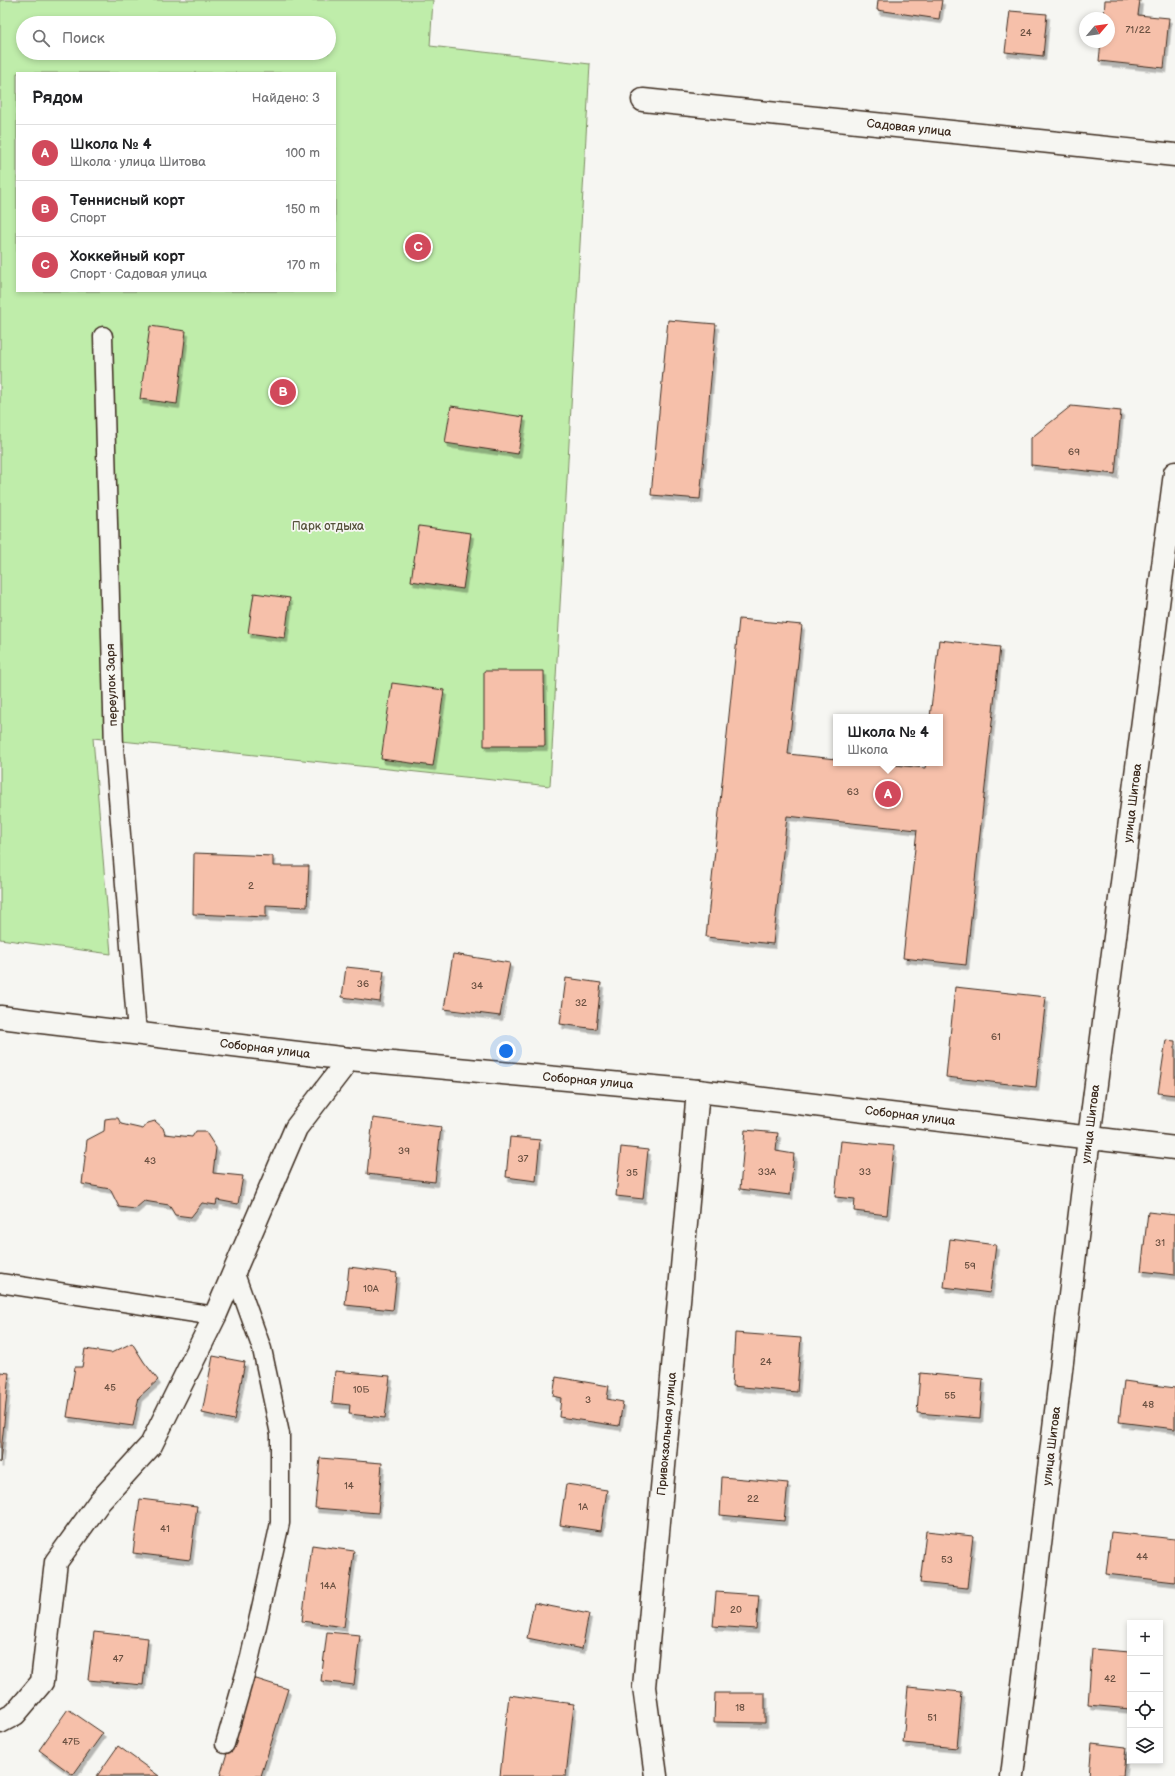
<!DOCTYPE html>
<html lang="ru">
<meta charset="utf-8">
<style>
:root{--surface:#fff;--page:#f6f6f6;--text:#202124;--muted:#757577;--line:#e0e0e0;--accent:#d1495b}
body{margin:0;font-family:"Balsamiq Sans",sans-serif;background:var(--page);color:var(--text)}
.controls{position:absolute;right:12px;bottom:12px;display:grid;overflow:hidden;border-radius:0px;box-shadow:0 2px 6px #0003}
.controls button{width:36px;height:36px;display:grid;place-items:center;padding:0;border:0;border-bottom:1px solid var(--line);background:var(--surface);color:var(--text);font:20px sans-serif}
.compass{position:absolute;left:1079px;top:12px;width:36px;height:36px;border-radius:50%;background:var(--surface);box-shadow:0 2px 6px #0003;rotate:61deg}
.you{position:absolute;left:506px;top:1051px;width:14px;height:14px;margin:-10px;border:3px solid #fff;border-radius:50%;background:#1a73e8;box-shadow:0 0 0 6px #1a73e833}
.badge{display:grid;place-items:center;width:26px;height:26px;border-radius:50%;background:var(--accent);color:#fff;font-size:13px;font-weight:700}
.pin{position:absolute;translate:-50% -50%;border:2px solid #fff;box-shadow:0 1px 4px #0006}
.popup{position:absolute;left:833px;top:714px;width:110px;height:52px;box-sizing:border-box;display:grid;place-content:center;border-radius:0px;background:var(--surface);filter:drop-shadow(0 1px 3px #0005);font-size:13px;white-space:nowrap;color:var(--muted)}
.popup b{font-size:15px;color:var(--text)}
.popup::after{content:'';position:absolute;left:50%;top:100%;margin-left:-8px;border:8px solid transparent;border-top-color:var(--surface)}
.list{margin:0;padding:0;list-style:none}
h2{display:flex;justify-content:space-between;align-items:center;height:52px;margin:0;padding:0 16px;font-size:17px}
h2 small{font-size:13px;font-weight:400;color:var(--muted)}
.list li{display:grid;grid-template-columns:26px 1fr auto;gap:12px;align-items:center;box-sizing:border-box;height:56px;padding:0 16px;border-top:1px solid var(--line)}
.list b{display:block;font-size:15px;white-space:nowrap}
.list p{margin:0;font-size:13px;white-space:nowrap;color:var(--muted)}
.list em{font-size:13px;font-style:normal;color:var(--muted)}
.icon{flex:none;width:22px;height:22px;fill:none;stroke:currentColor;stroke-width:2;stroke-linecap:round;stroke-linejoin:round}
.map{position:relative;flex:none;width:1175px;height:1776px;overflow:hidden}
.search{position:absolute;background:var(--surface);box-shadow:0 2px 6px #0003;left:16px;top:16px;width:320px;height:44px;display:flex;align-items:center;gap:10px;box-sizing:border-box;padding:0 14px;border-radius:22px;color:var(--muted);font-size:15px}
.panel{position:absolute;background:var(--surface);box-shadow:0 2px 6px #0003;left:16px;top:72px;width:320px;height:220px;border-radius:0px}
.map>svg:first-child{display:block}
.green{fill:#bfedaa;stroke:#7d8c64;fill-rule:evenodd}
.building{fill:#f6c0aa;stroke:#3b2a1e;filter:url(#shadow)}
.lines{fill:none;stroke-linecap:round;stroke-linejoin:round}
.service-casing{stroke:#3b2a1e;stroke-width:21}
.minor-casing{stroke:#3b2a1e;stroke-width:25}
.tertiary-casing{stroke:#3b2a1e;stroke-width:25}
.service{stroke:#f6f6f2;stroke-width:18}
.minor{stroke:#f6f6f2;stroke-width:22}
.tertiary{stroke:#f6f6f2;stroke-width:22}
.labels{text-anchor:middle;dominant-baseline:central;stroke-width:3.5;stroke-linejoin:round;paint-order:stroke}
.number-label{font-size:10px;fill:#6a5041}
.street-label{font-size:12px;fill:#3b2a1e;stroke:#f6f6f2}
.park-label{font-size:12px;fill:#55513a;stroke:#f6f6f2}
</style>
<div class="map">
<svg width="1175" height="1776" viewBox="0 0 1175 1776">
<defs>
<filter id="shadow"><feDropShadow dx="2.5" dy="4.5" stdDeviation="0" flood-color="#0004"/></filter>
</defs>
<rect width="100%" height="100%" fill="#f6f6f2"/>
<filter id="ink" filterUnits="userSpaceOnUse"><feTurbulence type="fractalNoise" baseFrequency=".025" numOctaves="2"/><feDisplacementMap in="SourceGraphic" scale="8" xChannelSelector="R" yChannelSelector="G"/><feConvolveMatrix kernelMatrix="1 2 1 2 8 2 1 2 1" color-interpolation-filters="sRGB"/></filter>
<g filter="url(#ink)">
<!-- green -->
<path class="green" d="M 0,0 L 433,0 L 430,46 L 590,64 L 550,786 L 93,738 L 111,954 L 0,939 ZM 23,23 L 329,23 L 329,53 L 23,53 ZM 17,73 L 335,73 L 335,291 L 17,291 Z"/>
<!-- building -->
<path class="building" d="M 878,0 L 942,0 L 939,19 L 877,10 Z
M 1105,0 L 1140,0 L 1138,15 L 1169,18 L 1164,68 L 1099,61 L 1101,42 L 1109,42 L 1109,18 L 1104,18 Z
M 1010,11 L 1047,14 L 1043,56 L 1005,52 Z
M 668,320 L 716,324 L 700,499 L 651,495 Z
M 150,326 L 186,331 L 177,404 L 140,399 Z
M 451,406 L 524,417 L 518,454 L 445,443 Z
M 1071,406 L 1121,411 L 1115,474 L 1031,465 L 1031,438 Z
M 419,526 L 471,533 L 463,589 L 411,581 Z
M 254,593 L 290,598 L 285,638 L 248,633 Z
M 739,619 L 802,625 L 788,754 L 836,759 L 836,763 L 875,763 L 925,768 L 926,763 L 940,763 L 940,717 L 930,717 L 939,640 L 1000,647 L 966,965 L 903,958 L 917,830 L 787,816 L 773,944 L 706,937 Z
M 484,671 L 544,671 L 545,746 L 484,746 Z
M 392,683 L 444,690 L 433,766 L 381,759 Z
M 194,853 L 273,856 L 273,866 L 309,866 L 307,907 L 266,905 L 266,917 L 193,914 Z
M 453,954 L 510,963 L 500,1016 L 444,1009 Z
M 346,967 L 384,971 L 380,1002 L 342,997 Z
M 566,978 L 601,983 L 596,1029 L 560,1024 Z
M 955,987 L 1046,997 L 1036,1087 L 946,1077 Z
M 1166,1040 L 1175,1041 L 1175,1095 L 1158,1093 Z
M 112,1118 L 118,1118 L 121,1124 L 143,1129 L 148,1123 L 155,1121 L 163,1128 L 165,1134 L 192,1137 L 196,1131 L 205,1131 L 216,1148 L 213,1173 L 243,1176 L 238,1204 L 217,1200 L 216,1205 L 202,1203 L 191,1217 L 175,1215 L 169,1205 L 144,1201 L 135,1209 L 119,1207 L 110,1189 L 82,1184 L 87,1140 L 104,1131 L 105,1119 Z
M 373,1118 L 441,1127 L 435,1182 L 367,1174 Z
M 745,1130 L 778,1133 L 776,1151 L 794,1154 L 790,1195 L 740,1189 Z
M 510,1137 L 540,1140 L 536,1181 L 506,1177 Z
M 841,1141 L 894,1146 L 887,1215 L 854,1211 L 855,1199 L 835,1197 Z
M 621,1147 L 648,1150 L 643,1199 L 616,1196 Z
M 1148,1212 L 1175,1215 L 1175,1275 L 1141,1271 Z
M 950,1239 L 996,1245 L 990,1293 L 944,1287 Z
M 349,1267 L 397,1273 L 393,1310 L 345,1305 Z
M 735,1333 L 801,1338 L 797,1392 L 732,1386 Z
M 132,1343 L 144,1362 L 158,1380 L 139,1397 L 133,1426 L 67,1417 L 75,1367 L 82,1367 L 85,1349 L 111,1353 Z
M 213,1356 L 245,1362 L 234,1420 L 202,1413 Z
M 335,1371 L 390,1376 L 385,1418 L 349,1414 L 350,1405 L 332,1403 Z
M 0,1372 L 9,1373 L 0,1463 Z
M 920,1373 L 983,1379 L 980,1418 L 917,1413 Z
M 556,1377 L 609,1386 L 607,1399 L 623,1402 L 619,1426 L 559,1417 L 561,1398 L 553,1396 Z
M 1124,1381 L 1175,1388 L 1175,1429 L 1119,1422 Z
M 320,1458 L 382,1463 L 378,1513 L 315,1508 Z
M 722,1477 L 788,1483 L 784,1521 L 720,1515 Z
M 566,1484 L 607,1490 L 601,1531 L 560,1525 Z
M 140,1499 L 197,1506 L 190,1560 L 133,1553 Z
M 926,1531 L 973,1536 L 967,1588 L 920,1583 Z
M 1111,1532 L 1175,1539 L 1175,1582 L 1106,1574 Z
M 312,1545 L 354,1551 L 344,1627 L 302,1621 Z
M 716,1592 L 759,1595 L 756,1629 L 713,1626 Z
M 534,1603 L 589,1614 L 582,1649 L 527,1638 Z
M 94,1632 L 148,1638 L 143,1685 L 88,1680 Z
M 327,1632 L 360,1635 L 354,1685 L 321,1681 Z
M 1092,1649 L 1130,1652 L 1130,1709 L 1088,1705 Z
M 250,1677 L 288,1689 L 261,1776 L 220,1776 Z
M 908,1687 L 962,1692 L 957,1748 L 903,1743 Z
M 715,1693 L 765,1693 L 765,1723 L 714,1722 Z
M 509,1695 L 574,1704 L 566,1776 L 500,1776 Z
M 68,1709 L 103,1733 L 73,1775 L 39,1750 Z
M 1092,1743 L 1126,1747 L 1123,1776 L 1089,1776 Z
M 118,1746 L 159,1776 L 97,1776 Z"/>
<g class="lines">
<!-- service casing -->
<g class="service-casing">
<path id="service" d="M 103,336 L 114,748 L 137,1033
M 0,1283 L 215,1316
M 225,1744 L 250,1657 L 280,1523 L 280,1434 L 262,1349 L 234,1271"/>
</g>
<!-- minor casing -->
<g class="minor-casing">
<path id="minor" d="M 643,100 L 1175,155
M 1089,1138 L 1175,473
M 0,1722 L 15,1714 L 42,1682 L 56,1562 L 100,1501 L 151,1445 L 215,1316 L 296,1128 L 349,1059
M 656,1776 L 644,1687 L 698,1091"/>
</g>
<!-- tertiary casing -->
<g class="tertiary-casing">
<path id="tertiary" d="M 0,1017 L 349,1059 L 698,1091 L 1175,1148
M 1012,1776 L 1089,1138"/>
</g>
<!-- service -->
<use href="#service" class="service"/>
<!-- minor -->
<use href="#minor" class="minor"/>
<!-- tertiary -->
<use href="#tertiary" class="tertiary"/>
</g>
</g>
<g class="labels">
<!-- number labels -->
<g class="number-label">
<text x="1138" y="30">71/22</text>
<text x="1026" y="33">24</text>
<text x="1074" y="452">69</text>
<text x="853" y="792">63</text>
<text x="251" y="886">2</text>
<text x="363" y="984">36</text>
<text x="477" y="986">34</text>
<text x="581" y="1003">32</text>
<text x="996" y="1037">61</text>
<text x="404" y="1151">39</text>
<text x="523" y="1159">37</text>
<text x="150" y="1161">43</text>
<text x="767" y="1172">33А</text>
<text x="865" y="1172">33</text>
<text x="632" y="1173">35</text>
<text x="1160" y="1243">31</text>
<text x="970" y="1266">59</text>
<text x="371" y="1289">10А</text>
<text x="766" y="1362">24</text>
<text x="110" y="1388">45</text>
<text x="361" y="1390">10Б</text>
<text x="950" y="1396">55</text>
<text x="588" y="1400">3</text>
<text x="1148" y="1405">48</text>
<text x="349" y="1486">14</text>
<text x="753" y="1499">22</text>
<text x="583" y="1507">1А</text>
<text x="165" y="1529">41</text>
<text x="1142" y="1557">44</text>
<text x="947" y="1560">53</text>
<text x="328" y="1586">14А</text>
<text x="736" y="1610">20</text>
<text x="118" y="1659">47</text>
<text x="1110" y="1679">42</text>
<text x="740" y="1708">18</text>
<text x="932" y="1718">51</text>
<text x="71" y="1742">47Б</text>
</g>
<!-- street labels -->
<g class="street-label">
<text transform="translate(909 128) rotate(6)">Садовая улица</text>
<text transform="translate(112 685) rotate(-92)">переулок Заря</text>
<text transform="translate(1133 803) rotate(-83)">улица Шитова</text>
<text transform="translate(265 1049) rotate(7)">Соборная улица</text>
<text transform="translate(588 1081) rotate(5)">Соборная улица</text>
<text transform="translate(910 1116) rotate(7)">Соборная улица</text>
<text transform="translate(1091 1124) rotate(-83)">улица Шитова</text>
<text transform="translate(667 1434) rotate(-85)">Привокзальная улица</text>
<text transform="translate(1052 1446) rotate(-83)">улица Шитова</text>
</g>
<!-- park labels -->
<g class="park-label">
<text x="328" y="526">Парк отдыха</text>
</g>
</g>
</svg>
<div class="controls">
<button>+</button>
<button>−</button>
<button><svg class="icon" aria-label="locate" viewBox="0 0 24 24"><circle cx="12" cy="12" r="6"/><path d="M12 2v4M12 18v4M2 12h4M18 12h4"/></svg></button>
<button><svg class="icon" aria-label="layers" viewBox="0 0 24 24"><path d="M12 4l9 5-9 5-9-5zM3 14l9 5 9-5"/></svg></button>
</div>
<svg class="compass" viewBox="-18 -18 36 36"><path d="M0-13l5 13h-10z" fill="#e53935"/><path d="M0 13l5-13h-10z" fill="#757577"/></svg>
<div class="you"></div>
<div class="pin badge" style="left:888px;top:794px">A</div>
<div class="popup"><b>Школа № 4</b>Школа</div>
<div class="pin badge" style="left:283px;top:392px">B</div>
<div class="pin badge" style="left:418px;top:247px">C</div>
<div class="search"><svg class="icon" aria-label="search" viewBox="0 0 24 24"><circle cx="10" cy="10" r="6"/><path d="M15 15l6 6"/></svg>Поиск</div>
<section class="panel">
<h2>Рядом<small>Найдено: 3</small></h2>
<ul class="list">
<li><span class="badge">A</span><div><b>Школа № 4</b><p>Школа · улица Шитова</p></div><em>100 m</em></li>
<li><span class="badge">B</span><div><b>Теннисный корт</b><p>Спорт</p></div><em>150 m</em></li>
<li><span class="badge">C</span><div><b>Хоккейный корт</b><p>Спорт · Садовая улица</p></div><em>170 m</em></li>
</ul>
</section>
</div>
